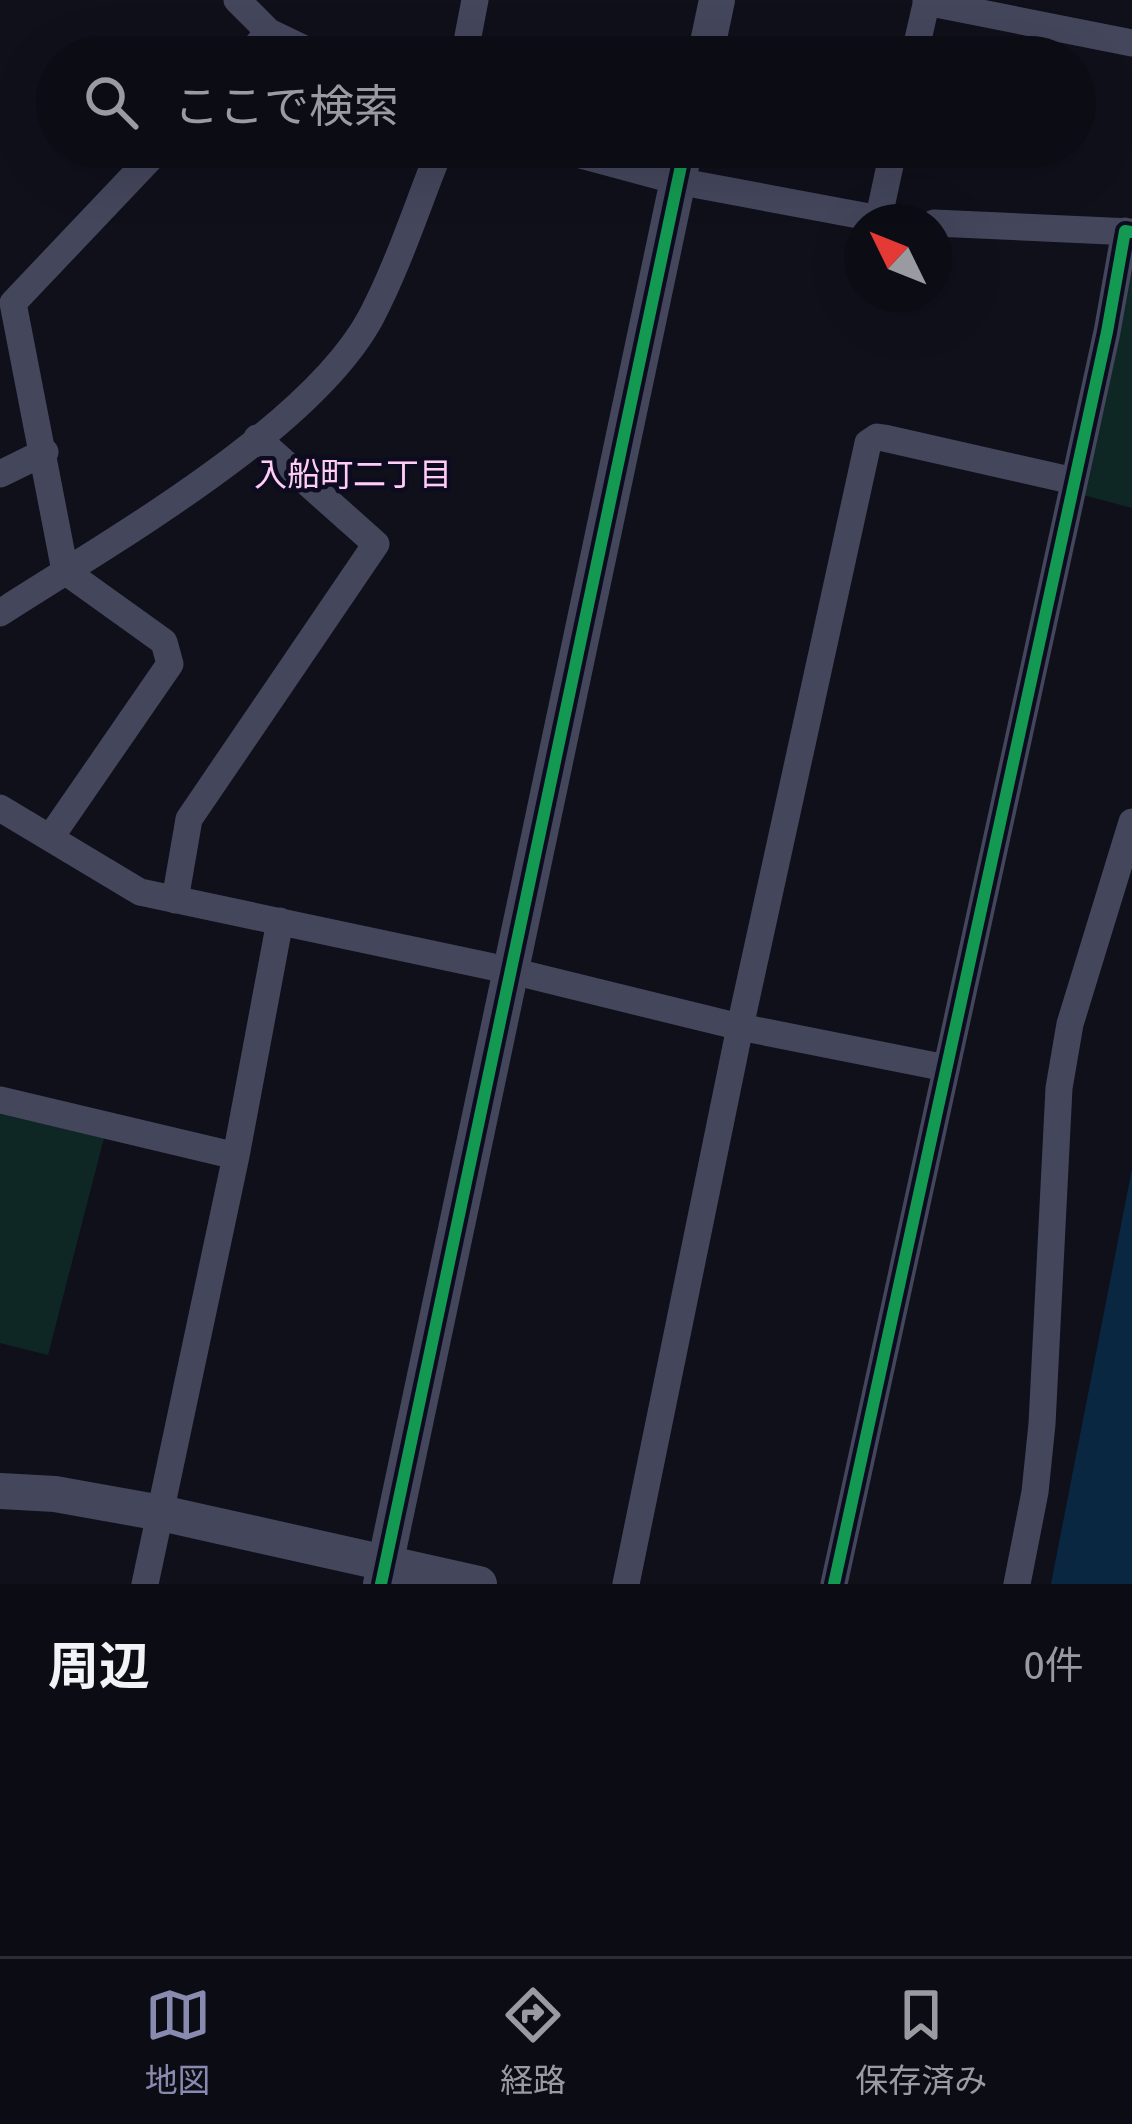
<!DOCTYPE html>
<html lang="ja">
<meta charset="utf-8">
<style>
:root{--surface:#0c0c14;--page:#1a1a22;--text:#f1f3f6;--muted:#9a9ba0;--line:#2c2c34;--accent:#898aaf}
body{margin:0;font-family:"Fira Sans","Noto Sans JP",sans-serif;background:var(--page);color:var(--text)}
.compass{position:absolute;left:844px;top:204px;width:108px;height:108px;border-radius:50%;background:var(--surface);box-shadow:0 12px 48px #0002;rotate:313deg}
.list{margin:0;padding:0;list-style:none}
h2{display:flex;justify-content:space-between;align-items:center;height:156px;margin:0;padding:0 48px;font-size:51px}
h2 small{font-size:39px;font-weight:400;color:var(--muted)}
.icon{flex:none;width:66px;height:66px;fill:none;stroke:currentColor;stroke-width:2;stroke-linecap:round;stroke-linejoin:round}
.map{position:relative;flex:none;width:1132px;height:1584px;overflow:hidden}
.search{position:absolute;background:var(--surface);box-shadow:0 12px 48px #0002;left:36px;right:36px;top:36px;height:132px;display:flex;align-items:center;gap:30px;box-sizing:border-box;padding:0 42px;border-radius:66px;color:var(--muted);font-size:45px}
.sheet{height:372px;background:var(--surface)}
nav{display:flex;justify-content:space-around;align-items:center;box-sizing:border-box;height:168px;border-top:3px solid var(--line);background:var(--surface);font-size:33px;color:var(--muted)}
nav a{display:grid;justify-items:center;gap:6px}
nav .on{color:var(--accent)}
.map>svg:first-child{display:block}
.green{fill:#0e2624}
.water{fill:#0a2742}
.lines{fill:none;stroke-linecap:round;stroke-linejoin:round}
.minor{stroke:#44465c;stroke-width:27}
.tertiary{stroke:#44465c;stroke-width:36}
.cycleway-casing{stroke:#0c0b20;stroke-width:20}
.cycleway{stroke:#139951;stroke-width:12}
.labels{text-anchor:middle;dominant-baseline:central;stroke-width:9;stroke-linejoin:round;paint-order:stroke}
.neighbourhood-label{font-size:33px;fill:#ffccf3;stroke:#0c0b20}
</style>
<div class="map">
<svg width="1132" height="1584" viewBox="0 0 1132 1584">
<rect width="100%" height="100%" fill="#10101b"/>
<!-- green -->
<path class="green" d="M 1132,253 L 1132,508 L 1083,495 Z
M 0,1114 L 104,1138 L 48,1355 L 0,1343 Z"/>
<!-- water -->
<path class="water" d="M 1132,1169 L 1132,1584 L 1051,1584 Z"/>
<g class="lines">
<!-- minor -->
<path class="minor" d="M 237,0 L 269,32 L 321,57
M 926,2 L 1132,43
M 246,57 L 269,32
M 464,57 L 475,0
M 914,57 L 927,0
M 551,147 L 677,181 L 896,222
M 878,221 L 894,147
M 934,223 L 1132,232
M 0,474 L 45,452
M 0,613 C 108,543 311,429 371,317 C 399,264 418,203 441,147
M 0,808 L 140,892 L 512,971 L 740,1027 L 946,1068
M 50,838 L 170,664 L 164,642 L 65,571 L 13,303 L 161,147
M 175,900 L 189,819 L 376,544 L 257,438
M 0,1100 L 236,1156
M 145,1584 L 236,1156 L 280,921
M 626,1584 L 740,1027 L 868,443 L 877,437 L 884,438 L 1074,481
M 834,1584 L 1107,332 L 1125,231
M 1017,1584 L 1035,1492 L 1042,1424 L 1059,1088 L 1070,1024 L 1132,822"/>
<!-- tertiary -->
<path class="tertiary" d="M 705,57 L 717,0
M 0,1491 L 55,1494 L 161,1513 L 479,1584
M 381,1584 L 685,147"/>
<!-- cycleway casing -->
<g class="cycleway-casing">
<path id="cycleway" d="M 381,1584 L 685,147
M 834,1584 L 1107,332 L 1125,231 L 1132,232"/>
</g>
<!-- cycleway -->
<use href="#cycleway" class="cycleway"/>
</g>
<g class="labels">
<!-- neighbourhood labels -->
<g class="neighbourhood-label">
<text x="353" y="475">入船町二丁目</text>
</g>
</g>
</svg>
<svg class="compass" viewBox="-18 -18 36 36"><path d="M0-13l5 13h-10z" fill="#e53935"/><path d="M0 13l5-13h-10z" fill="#9a9ba0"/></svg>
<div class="search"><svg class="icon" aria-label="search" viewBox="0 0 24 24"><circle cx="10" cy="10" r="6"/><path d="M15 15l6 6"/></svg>ここで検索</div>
</div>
<section class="sheet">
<h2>周辺<small>0件</small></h2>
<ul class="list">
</ul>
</section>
<nav>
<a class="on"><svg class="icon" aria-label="map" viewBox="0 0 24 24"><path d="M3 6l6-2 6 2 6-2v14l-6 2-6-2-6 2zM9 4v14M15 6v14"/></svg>地図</a>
<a><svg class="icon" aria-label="directions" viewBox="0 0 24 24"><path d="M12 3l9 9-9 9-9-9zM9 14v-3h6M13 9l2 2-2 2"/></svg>経路</a>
<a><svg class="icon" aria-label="saved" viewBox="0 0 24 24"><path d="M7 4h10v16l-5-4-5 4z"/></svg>保存済み</a>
</nav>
